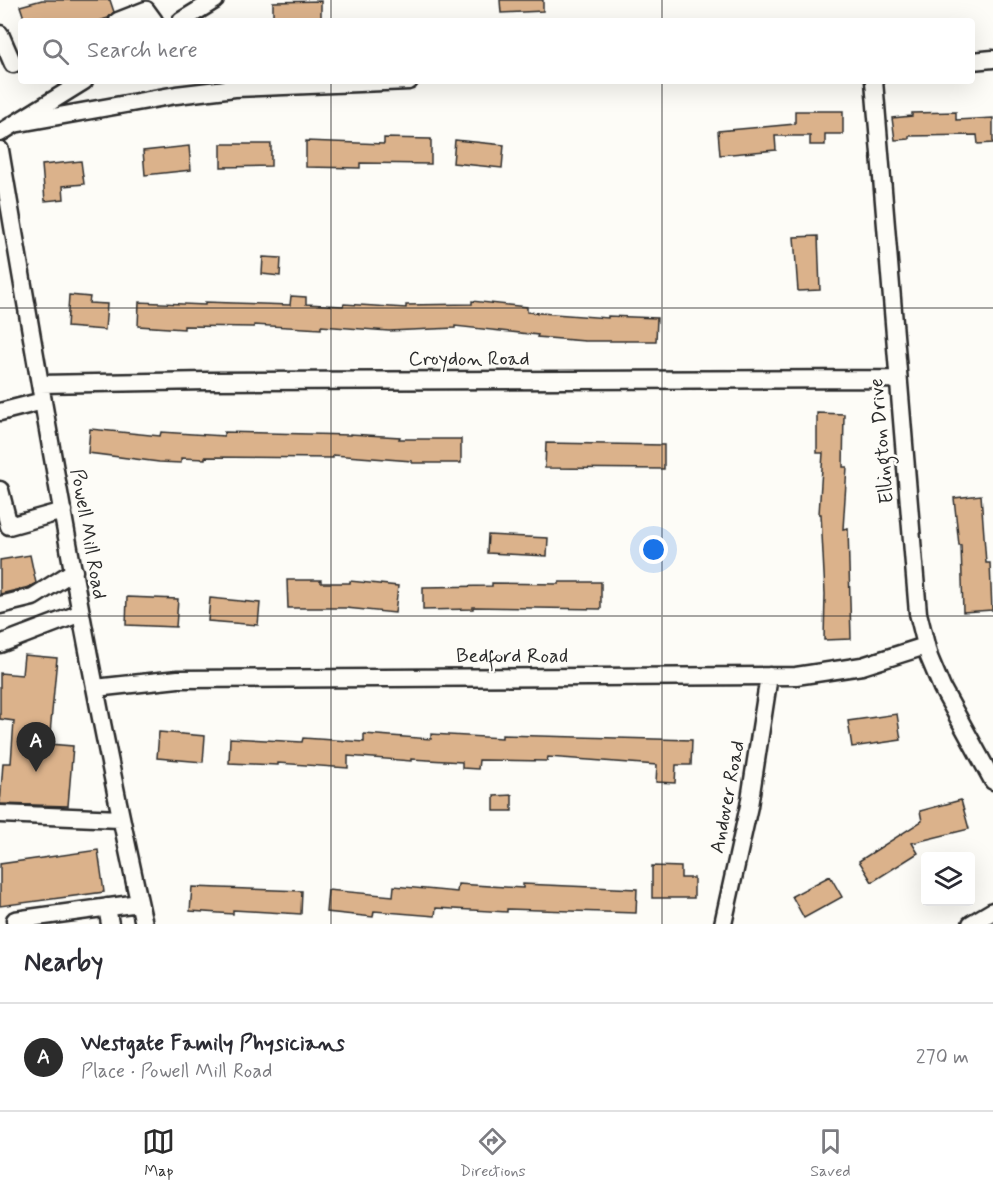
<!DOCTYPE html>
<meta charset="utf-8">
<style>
:root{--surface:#fff;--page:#f2f2f3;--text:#2b2b33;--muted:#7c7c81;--line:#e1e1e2;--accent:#2b2b2b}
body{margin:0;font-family:Mynerve,sans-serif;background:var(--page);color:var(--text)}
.controls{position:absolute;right:18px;bottom:18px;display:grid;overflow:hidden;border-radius:6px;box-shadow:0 6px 24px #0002}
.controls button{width:54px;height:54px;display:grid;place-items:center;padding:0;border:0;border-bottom:2px solid var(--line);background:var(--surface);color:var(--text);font:30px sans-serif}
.you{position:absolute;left:654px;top:550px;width:21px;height:21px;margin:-15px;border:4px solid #fff;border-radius:50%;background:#1a73e8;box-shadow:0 0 0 9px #1a73e833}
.badge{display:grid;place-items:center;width:39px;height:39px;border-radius:50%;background:var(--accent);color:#fff;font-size:20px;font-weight:700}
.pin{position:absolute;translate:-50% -50px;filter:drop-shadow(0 2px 3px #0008)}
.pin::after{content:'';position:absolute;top:32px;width:21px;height:18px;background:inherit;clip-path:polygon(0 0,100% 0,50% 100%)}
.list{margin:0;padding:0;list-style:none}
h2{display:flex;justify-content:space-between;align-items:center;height:78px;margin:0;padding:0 24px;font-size:26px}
h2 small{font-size:20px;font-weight:400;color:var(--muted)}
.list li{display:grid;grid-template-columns:39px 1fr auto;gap:18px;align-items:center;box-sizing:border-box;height:108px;padding:0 24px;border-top:2px solid var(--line)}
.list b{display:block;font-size:22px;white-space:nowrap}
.list p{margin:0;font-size:20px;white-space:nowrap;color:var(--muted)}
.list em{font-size:20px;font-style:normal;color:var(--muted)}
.icon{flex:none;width:33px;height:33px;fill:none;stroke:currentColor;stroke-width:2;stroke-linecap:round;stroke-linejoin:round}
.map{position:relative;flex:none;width:993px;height:924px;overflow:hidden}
.search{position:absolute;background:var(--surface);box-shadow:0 6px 24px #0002;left:18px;right:18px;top:18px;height:66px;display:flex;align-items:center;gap:15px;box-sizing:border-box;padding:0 21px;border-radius:6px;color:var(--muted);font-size:22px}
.sheet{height:186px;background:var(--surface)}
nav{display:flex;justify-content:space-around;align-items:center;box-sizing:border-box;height:84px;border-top:2px solid var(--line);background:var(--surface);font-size:16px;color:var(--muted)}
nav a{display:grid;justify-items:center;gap:3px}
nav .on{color:var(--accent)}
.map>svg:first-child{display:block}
.building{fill:#dbb28b;stroke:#2b2b2b;stroke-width:1.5}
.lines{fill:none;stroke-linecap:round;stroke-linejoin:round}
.minor-casing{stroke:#2b2b2b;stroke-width:21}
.minor{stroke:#fdfcf7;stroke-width:16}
.grid{fill:none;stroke:#2b2b2b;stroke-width:1.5;stroke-opacity:0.55}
.labels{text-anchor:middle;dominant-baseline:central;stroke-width:5;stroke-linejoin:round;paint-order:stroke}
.street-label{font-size:20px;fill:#2b2b2b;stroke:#fdfcf7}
</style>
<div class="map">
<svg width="993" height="924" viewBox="0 0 993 924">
<rect width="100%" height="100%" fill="#fdfcf7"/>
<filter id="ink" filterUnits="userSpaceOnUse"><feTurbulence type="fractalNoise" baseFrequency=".0167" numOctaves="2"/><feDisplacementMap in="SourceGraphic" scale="12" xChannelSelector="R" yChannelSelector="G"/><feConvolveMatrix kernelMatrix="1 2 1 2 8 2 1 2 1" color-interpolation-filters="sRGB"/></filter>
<g filter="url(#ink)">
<!-- building -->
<path class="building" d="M 42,0 L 110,0 L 114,12 L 108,18 L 99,21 L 25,21 L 20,6 Z
M 500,0 L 543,0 L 543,11 L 501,13 Z
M 321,1 L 321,21 L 273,21 L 273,2 Z
M 795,111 L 843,111 L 843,134 L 825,134 L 825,145 L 810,145 L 810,136 L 775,136 L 776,150 L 720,155 L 718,131 L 795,124 Z
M 956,112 L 956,120 L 993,118 L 993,143 L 978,144 L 977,135 L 909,136 L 909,139 L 895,140 L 892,118 L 912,116 L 912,113 Z
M 384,138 L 431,139 L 431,164 L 360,163 L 360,168 L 306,167 L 306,141 L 384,144 Z
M 455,140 L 504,145 L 502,168 L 453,163 Z
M 221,144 L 271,144 L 271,166 L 221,167 Z
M 189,146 L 191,170 L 145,175 L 143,151 Z
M 81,161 L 84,184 L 63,186 L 64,199 L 45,201 L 42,165 Z
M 818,236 L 820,290 L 798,291 L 794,237 Z
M 263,257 L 281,258 L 280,276 L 262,274 Z
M 69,295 L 90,297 L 89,303 L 107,304 L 105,330 L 67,327 Z
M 291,296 L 306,297 L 306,304 L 343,306 L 344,304 L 406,308 L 406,305 L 472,304 L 472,301 L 527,307 L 527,312 L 608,318 L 608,316 L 657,318 L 656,341 L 585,341 L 537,337 L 538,335 L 455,326 L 455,328 L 389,331 L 321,326 L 321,329 L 254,325 L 254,327 L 184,326 L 184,329 L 138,326 L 139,302 L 205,305 L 205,302 L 290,305 Z
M 817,413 L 844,414 L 843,467 L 847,467 L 843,529 L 848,528 L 851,639 L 824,640 L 825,594 L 821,514 L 819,514 L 823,453 L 817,453 Z
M 90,429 L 160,436 L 161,432 L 224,436 L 224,432 L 350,435 L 350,434 L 400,437 L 399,439 L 461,439 L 461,463 L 412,463 L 412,461 L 333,455 L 333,458 L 205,457 L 205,459 L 181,458 L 181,463 L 159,462 L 88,453 Z
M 546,443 L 664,445 L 664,469 L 545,468 Z
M 981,495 L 986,563 L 990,563 L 992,610 L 963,612 L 961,545 L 959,545 L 954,498 Z
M 488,535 L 548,538 L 547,556 L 487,553 Z
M 30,555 L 36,583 L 29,587 L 0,594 L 0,560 Z
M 287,580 L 321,580 L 321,583 L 350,583 L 350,581 L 398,586 L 395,613 L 346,608 L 288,608 Z
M 559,582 L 601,582 L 601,609 L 473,607 L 473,609 L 423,610 L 423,587 L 492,586 L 492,583 L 559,584 Z
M 127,597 L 178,599 L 176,627 L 126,625 Z
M 210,598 L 260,603 L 258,625 L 208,621 Z
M 24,655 L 57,658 L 49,744 L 73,746 L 68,806 L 0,804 L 3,763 L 11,763 L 14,721 L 0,719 L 0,673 L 22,675 Z
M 897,714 L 901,740 L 852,747 L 848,721 Z
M 159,732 L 205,736 L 203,762 L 157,758 Z
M 364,734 L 431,739 L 431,734 L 502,738 L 502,735 L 692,740 L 691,765 L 676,765 L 675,783 L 656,782 L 657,765 L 548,757 L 547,761 L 479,760 L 478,769 L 462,768 L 462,762 L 411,759 L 411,761 L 348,756 L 348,768 L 278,763 L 278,765 L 229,763 L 230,738 L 302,742 L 303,738 L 364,742 Z
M 512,795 L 512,811 L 494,811 L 494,796 Z
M 961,800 L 969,829 L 912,843 L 918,853 L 872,882 L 859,861 L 922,821 L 920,811 Z
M 98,850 L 104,892 L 0,906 L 0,864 Z
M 652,866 L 681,867 L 681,878 L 694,878 L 694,898 L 652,898 Z
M 830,876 L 842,897 L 804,918 L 792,896 Z
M 458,884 L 523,888 L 523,884 L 637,889 L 636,913 L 507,909 L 507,912 L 436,908 L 435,916 L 374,911 L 373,917 L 326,912 L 328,890 L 393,896 L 394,886 L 457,892 Z
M 192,887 L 302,891 L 301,914 L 233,910 L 233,914 L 190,911 Z"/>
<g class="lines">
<!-- minor casing -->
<g class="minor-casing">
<path id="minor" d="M 118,21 L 146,10 L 154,21
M 181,21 L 215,0
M 0,34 L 13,64
M 972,61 L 993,59
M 874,81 L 918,613 L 929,657 L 942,688 L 993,781
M 14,124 L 176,95 L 235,88 L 409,81
M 0,133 L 84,81
M 0,150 C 44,409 87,668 144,924
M 40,384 L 207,381 L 898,379
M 0,412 L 43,401
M 0,490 L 9,526 L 63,511
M 0,605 L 33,597 L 74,571
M 0,644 L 81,613
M 95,688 L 178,679 L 796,676 L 862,666 L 925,646
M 0,814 L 120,819
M 107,907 L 110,924
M 16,924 L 15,920 L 139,903
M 723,924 L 749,806 L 769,676
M 971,924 L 993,911"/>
</g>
<!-- minor -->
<use href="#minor" class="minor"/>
</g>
</g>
<!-- grid -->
<path class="grid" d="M 331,0 L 331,21M 662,0 L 662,21M 331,81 L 331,924M 662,81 L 662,924M 0,308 L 993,308M 0,616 L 993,616"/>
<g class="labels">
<!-- street labels -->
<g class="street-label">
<text x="469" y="359">Croydon Road</text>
<text transform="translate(882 441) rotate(-95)">Ellington Drive</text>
<text transform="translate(88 534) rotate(80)">Powell Mill Road</text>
<text x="512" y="656">Bedford Road</text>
<text transform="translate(728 797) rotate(-79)">Andover Road</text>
</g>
</g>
</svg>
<div class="controls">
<button><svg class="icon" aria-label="layers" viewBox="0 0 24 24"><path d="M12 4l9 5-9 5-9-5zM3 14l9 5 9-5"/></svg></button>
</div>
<div class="you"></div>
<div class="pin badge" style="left:36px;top:772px">A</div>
<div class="search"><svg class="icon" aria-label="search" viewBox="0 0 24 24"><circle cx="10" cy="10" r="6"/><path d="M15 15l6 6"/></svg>Search here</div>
</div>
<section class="sheet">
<h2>Nearby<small></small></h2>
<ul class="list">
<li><span class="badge">A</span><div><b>Westgate Family Physicians</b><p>Place · Powell Mill Road</p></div><em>270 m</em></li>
</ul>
</section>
<nav>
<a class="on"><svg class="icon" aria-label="map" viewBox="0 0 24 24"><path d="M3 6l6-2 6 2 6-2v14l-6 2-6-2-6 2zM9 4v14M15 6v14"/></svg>Map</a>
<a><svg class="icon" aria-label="directions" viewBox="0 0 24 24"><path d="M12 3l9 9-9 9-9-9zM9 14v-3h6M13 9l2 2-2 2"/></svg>Directions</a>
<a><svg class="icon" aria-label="saved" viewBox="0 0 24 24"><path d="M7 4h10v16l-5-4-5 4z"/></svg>Saved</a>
</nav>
